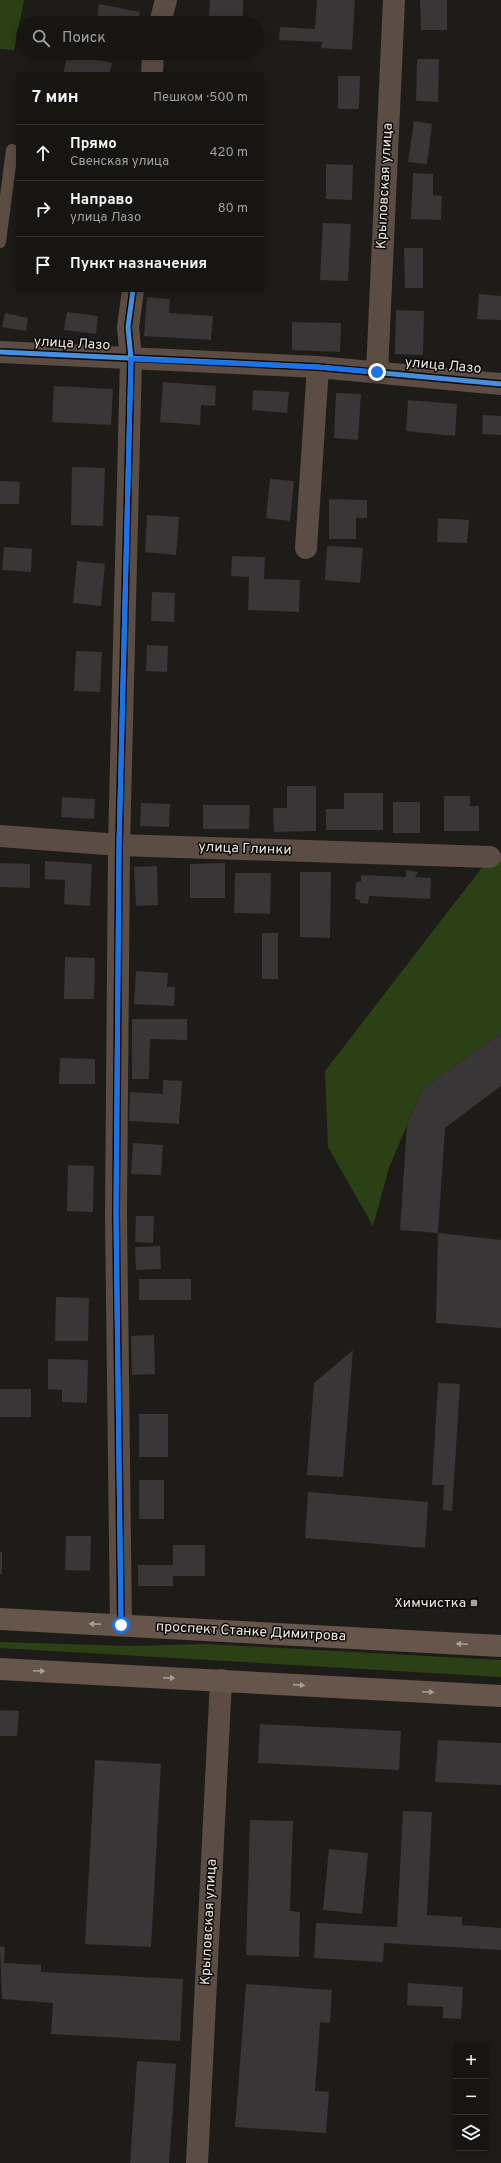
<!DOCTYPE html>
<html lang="ru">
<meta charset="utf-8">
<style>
:root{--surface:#161512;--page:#232220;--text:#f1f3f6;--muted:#9e9f9f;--line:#353432}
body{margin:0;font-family:Overpass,sans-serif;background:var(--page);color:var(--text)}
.controls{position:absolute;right:12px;bottom:12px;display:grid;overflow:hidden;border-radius:4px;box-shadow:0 2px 10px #0003}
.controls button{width:36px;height:36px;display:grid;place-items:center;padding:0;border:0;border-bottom:1px solid var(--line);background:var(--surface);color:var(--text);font:20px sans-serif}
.stop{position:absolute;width:12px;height:12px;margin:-9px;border:3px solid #1a73e8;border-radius:50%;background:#fff}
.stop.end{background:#1a73e8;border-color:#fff;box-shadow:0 1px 4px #0008}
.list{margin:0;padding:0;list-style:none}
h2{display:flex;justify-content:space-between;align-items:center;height:52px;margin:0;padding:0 16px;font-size:17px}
h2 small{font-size:13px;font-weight:400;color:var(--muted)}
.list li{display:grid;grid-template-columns:26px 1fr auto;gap:12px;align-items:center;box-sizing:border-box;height:56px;padding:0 16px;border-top:1px solid var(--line)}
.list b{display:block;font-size:15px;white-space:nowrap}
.list p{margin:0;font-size:13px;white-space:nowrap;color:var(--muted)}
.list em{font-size:13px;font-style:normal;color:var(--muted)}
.icon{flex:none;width:22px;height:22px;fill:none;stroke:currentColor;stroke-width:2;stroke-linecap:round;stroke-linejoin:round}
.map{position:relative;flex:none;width:501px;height:2163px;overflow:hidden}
.search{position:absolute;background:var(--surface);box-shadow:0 2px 10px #0003;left:16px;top:16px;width:248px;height:44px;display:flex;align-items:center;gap:10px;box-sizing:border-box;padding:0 14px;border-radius:22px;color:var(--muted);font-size:15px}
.panel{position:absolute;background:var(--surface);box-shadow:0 2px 10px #0003;left:16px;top:72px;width:248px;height:220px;border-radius:4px}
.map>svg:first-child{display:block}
.green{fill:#2b4014}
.building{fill:#383636}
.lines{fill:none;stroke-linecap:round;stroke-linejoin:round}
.service{stroke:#5b4d44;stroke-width:12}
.minor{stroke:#5b4d44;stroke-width:22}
.primary{stroke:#66554a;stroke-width:22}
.cycleway-casing{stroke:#0a0805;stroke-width:8}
.cycleway{stroke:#468fdf;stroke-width:5}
.oneway{fill:#aa9f96}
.route{stroke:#1a73e8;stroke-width:5}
.poi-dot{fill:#a5a19c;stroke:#0a0805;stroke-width:1.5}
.labels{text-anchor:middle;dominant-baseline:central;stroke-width:3;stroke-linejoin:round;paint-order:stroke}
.street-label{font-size:14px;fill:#ede9e3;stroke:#0a0805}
.poi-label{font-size:14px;fill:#ede9e3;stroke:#0a0805;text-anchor:end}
</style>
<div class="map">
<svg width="501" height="2163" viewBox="0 0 501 2163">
<rect width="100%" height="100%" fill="#1e1c18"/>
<!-- green -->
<path class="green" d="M 0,0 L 24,0 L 14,50 L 0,49 Z
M 490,857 L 501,858 L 501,1033 L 422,1089 L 389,1168 L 373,1226 L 328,1147 L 325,1071 Z
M 0,1642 L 131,1646 L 207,1644 L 501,1660 L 501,1677 L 0,1648 Z"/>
<!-- building -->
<path class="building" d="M 210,0 L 243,0 L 243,19 L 209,18 Z
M 317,0 L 355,0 L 352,50 L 321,48 L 322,42 L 279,40 L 280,27 L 315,29 Z
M 420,0 L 447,0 L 447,30 L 421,30 Z
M 99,4 L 140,12 L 138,23 L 96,23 Z
M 68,53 L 112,63 L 109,74 L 63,74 Z
M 200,53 L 220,53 L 218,60 L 199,56 Z
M 417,59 L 439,59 L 438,102 L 416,101 Z
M 338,76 L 360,76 L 359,109 L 338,109 Z
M 414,121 L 432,124 L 427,164 L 408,162 Z
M 326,164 L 353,165 L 352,200 L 326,199 Z
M 413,173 L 433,174 L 433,195 L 442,196 L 441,220 L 411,219 Z
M 323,223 L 351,224 L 348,281 L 320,280 Z
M 404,248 L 423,248 L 423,288 L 405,288 Z
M 479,294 L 501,296 L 501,320 L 477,319 Z
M 147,297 L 170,299 L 169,313 L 213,316 L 211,340 L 144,336 Z
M 396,310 L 424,311 L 423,355 L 395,354 Z
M 67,312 L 98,316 L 96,334 L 64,330 Z
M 5,313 L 28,318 L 26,331 L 2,327 Z
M 292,322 L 341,323 L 340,352 L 292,350 Z
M 163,382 L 216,386 L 215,406 L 201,405 L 200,425 L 160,422 Z
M 54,386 L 113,389 L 111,425 L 52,422 Z
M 253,390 L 289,392 L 287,413 L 252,410 Z
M 336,393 L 361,394 L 358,440 L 334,438 Z
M 408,400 L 457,404 L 455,436 L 406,431 Z
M 483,415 L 501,416 L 501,435 L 482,434 Z
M 72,467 L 105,468 L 103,526 L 71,525 Z
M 270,479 L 294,481 L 290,521 L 266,518 Z
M 0,481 L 20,482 L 19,504 L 0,504 Z
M 329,499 L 367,500 L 367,518 L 356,518 L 356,539 L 329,539 Z
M 147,515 L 179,517 L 176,555 L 145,552 Z
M 438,518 L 469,520 L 467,543 L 437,542 Z
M 327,546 L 363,548 L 360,583 L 325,580 Z
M 4,547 L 32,549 L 31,572 L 2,570 Z
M 232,556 L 265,557 L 264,579 L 300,580 L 299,612 L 248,610 L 249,577 L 231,576 Z
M 77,561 L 105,564 L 101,606 L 73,603 Z
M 152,592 L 175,593 L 174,622 L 151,621 Z
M 147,645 L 168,646 L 167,672 L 146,671 Z
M 76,651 L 102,652 L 100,692 L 74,691 Z
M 287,786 L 316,786 L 316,831 L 274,832 L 273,808 L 287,808 Z
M 344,793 L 383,793 L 383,830 L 326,830 L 326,809 L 344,809 Z
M 444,796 L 470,796 L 470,806 L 479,806 L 479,831 L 444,831 Z
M 62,797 L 95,799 L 94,819 L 61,817 Z
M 393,802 L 420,802 L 420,833 L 393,833 Z
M 141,803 L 170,804 L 169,827 L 140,826 Z
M 203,805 L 250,805 L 249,829 L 203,829 Z
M 45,861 L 92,864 L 90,906 L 64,904 L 65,880 L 45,879 Z
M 0,863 L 30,864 L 30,888 L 0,887 Z
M 225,863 L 225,898 L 190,898 L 190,864 Z
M 157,866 L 158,905 L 136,906 L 134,867 Z
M 406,870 L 418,872 L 415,877 L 431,878 L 430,899 L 369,896 L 368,904 L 360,903 L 360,900 L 355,899 L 356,882 L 361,881 L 361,875 L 406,877 Z
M 300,872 L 331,872 L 330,938 L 300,937 Z
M 235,873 L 271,873 L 270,914 L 234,913 Z
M 262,933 L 278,933 L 278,979 L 262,979 Z
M 65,957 L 95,958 L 94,999 L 64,999 Z
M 136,971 L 168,973 L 167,987 L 175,987 L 174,1006 L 134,1004 Z
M 132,1019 L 187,1019 L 187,1040 L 150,1039 L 149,1079 L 132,1079 Z
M 501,1033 L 501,1086 L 445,1128 L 438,1233 L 400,1230 L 407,1125 L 422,1089 Z
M 60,1058 L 95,1059 L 95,1084 L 59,1084 Z
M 163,1080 L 182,1081 L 179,1124 L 129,1121 L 130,1092 L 163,1094 Z
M 133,1143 L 163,1145 L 161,1175 L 131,1174 Z
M 68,1165 L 94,1166 L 93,1212 L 67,1211 Z
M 136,1216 L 154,1216 L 153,1243 L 135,1242 Z
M 438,1233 L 501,1240 L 501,1328 L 436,1323 Z
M 160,1246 L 161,1269 L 136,1270 L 135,1247 Z
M 139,1279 L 191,1279 L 191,1300 L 139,1300 Z
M 56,1297 L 89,1298 L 88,1341 L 55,1341 Z
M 154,1335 L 155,1374 L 132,1375 L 131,1336 Z
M 353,1350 L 343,1477 L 307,1475 L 314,1383 Z
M 48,1359 L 88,1360 L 87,1403 L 62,1402 L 62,1390 L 48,1389 Z
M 438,1383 L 460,1384 L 452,1511 L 443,1510 L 444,1485 L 432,1485 Z
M 0,1389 L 31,1389 L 31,1417 L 0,1417 Z
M 139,1414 L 168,1414 L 168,1457 L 139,1457 Z
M 139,1480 L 164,1480 L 164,1519 L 139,1519 Z
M 308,1492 L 428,1502 L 425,1548 L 305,1538 Z
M 66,1536 L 91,1536 L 90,1571 L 65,1570 Z
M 173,1545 L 205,1545 L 205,1576 L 173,1576 L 173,1586 L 138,1586 L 138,1565 L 173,1565 Z
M 0,1552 L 2,1552 L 2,1574 L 0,1574 Z
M 0,1710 L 19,1711 L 17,1736 L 0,1736 Z
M 260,1724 L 401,1731 L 399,1770 L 258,1763 Z
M 438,1740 L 501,1743 L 501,1785 L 435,1782 Z
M 95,1760 L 161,1764 L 151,1947 L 85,1944 Z
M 403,1811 L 432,1812 L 427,1915 L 462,1917 L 462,1925 L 501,1928 L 501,1950 L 384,1943 L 383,1962 L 314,1958 L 316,1923 L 397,1927 Z
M 250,1820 L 293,1821 L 290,1911 L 300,1912 L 299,1957 L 246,1955 Z
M 329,1849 L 368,1853 L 362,1914 L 323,1910 Z
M 0,1946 L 5,1947 L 4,1963 L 41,1965 L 41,1972 L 183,1979 L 180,2041 L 51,2034 L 53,2003 L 2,1999 Z
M 408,1983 L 463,1987 L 461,2019 L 443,2018 L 443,2007 L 407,2005 Z
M 246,1984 L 332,1990 L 330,2023 L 320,2022 L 315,2091 L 329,2092 L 326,2133 L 235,2127 Z
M 137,2061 L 176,2064 L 169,2163 L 130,2163 Z"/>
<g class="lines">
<!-- service -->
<path class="service" d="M 0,242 L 12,150"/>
<!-- minor -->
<path class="minor" d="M 160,23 L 166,0
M 152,74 L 153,53
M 0,352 L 318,367 L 501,384
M 377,372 L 394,0
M 306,548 L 318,367
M 0,836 L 119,845 L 490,857
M 121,1625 L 116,1215 L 119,845 L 131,359 L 128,327 L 133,290
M 197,2163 L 221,1680"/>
<!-- primary -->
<path class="primary" d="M 0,1619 L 501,1646
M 0,1669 L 501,1696"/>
<!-- cycleway casing -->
<g class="cycleway-casing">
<path id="cycleway" d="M 0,352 L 318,367 L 501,384
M 121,1625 L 116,1215 L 119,845 L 131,359 L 128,327 L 133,290"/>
</g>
<!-- cycleway -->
<use href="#cycleway" class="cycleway"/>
</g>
<!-- one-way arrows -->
<defs><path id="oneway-solid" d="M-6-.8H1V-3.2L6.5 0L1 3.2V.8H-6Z"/></defs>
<g class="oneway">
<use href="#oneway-solid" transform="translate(95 1624) rotate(-177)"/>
<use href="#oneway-solid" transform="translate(462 1644) rotate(-177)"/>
<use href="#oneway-solid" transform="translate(39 1671) rotate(3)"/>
<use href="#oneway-solid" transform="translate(169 1678) rotate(3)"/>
<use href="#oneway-solid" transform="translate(299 1685) rotate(4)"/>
<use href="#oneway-solid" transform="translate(428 1692) rotate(3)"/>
</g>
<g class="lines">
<!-- route -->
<path class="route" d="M 121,1625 L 116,1215 L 119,845 L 131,359 L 318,367 L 377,372"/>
</g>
<!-- markers -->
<rect class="poi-dot" x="470" y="1599" width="8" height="8" rx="2"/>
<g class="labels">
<!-- street labels -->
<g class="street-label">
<text transform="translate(385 186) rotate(-87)">Крыловская улица</text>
<text transform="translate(72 344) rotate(3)">улица Лазо</text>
<text transform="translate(443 366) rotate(5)">улица Лазо</text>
<text transform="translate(245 849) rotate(2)">улица Глинки</text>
<text transform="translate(251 1632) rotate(3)">проспект Станке Димитрова</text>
<text transform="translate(209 1922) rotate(-87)">Крыловская улица</text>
</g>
<!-- poi labels -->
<g class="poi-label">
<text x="466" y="1603">Химчистка</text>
</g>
</g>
</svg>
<div class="controls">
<button>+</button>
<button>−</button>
<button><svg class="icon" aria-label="layers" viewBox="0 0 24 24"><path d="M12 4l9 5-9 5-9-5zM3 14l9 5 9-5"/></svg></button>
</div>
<div class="stop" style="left:121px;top:1625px"></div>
<div class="stop end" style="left:377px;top:372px"></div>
<div class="search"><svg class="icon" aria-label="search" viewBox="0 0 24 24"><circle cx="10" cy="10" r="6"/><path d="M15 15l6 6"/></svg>Поиск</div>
<section class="panel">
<h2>7 мин<small>Пешком · 500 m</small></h2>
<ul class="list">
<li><svg class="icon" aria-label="ahead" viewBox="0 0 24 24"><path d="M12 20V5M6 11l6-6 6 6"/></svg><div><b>Прямо</b><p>Свенская улица</p></div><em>420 m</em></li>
<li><svg class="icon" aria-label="right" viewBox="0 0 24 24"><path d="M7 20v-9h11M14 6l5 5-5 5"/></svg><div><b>Направо</b><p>улица Лазо</p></div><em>80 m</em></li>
<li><svg class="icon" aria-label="arrive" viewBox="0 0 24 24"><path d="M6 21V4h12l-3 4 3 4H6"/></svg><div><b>Пункт назначения</b></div></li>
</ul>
</section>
</div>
